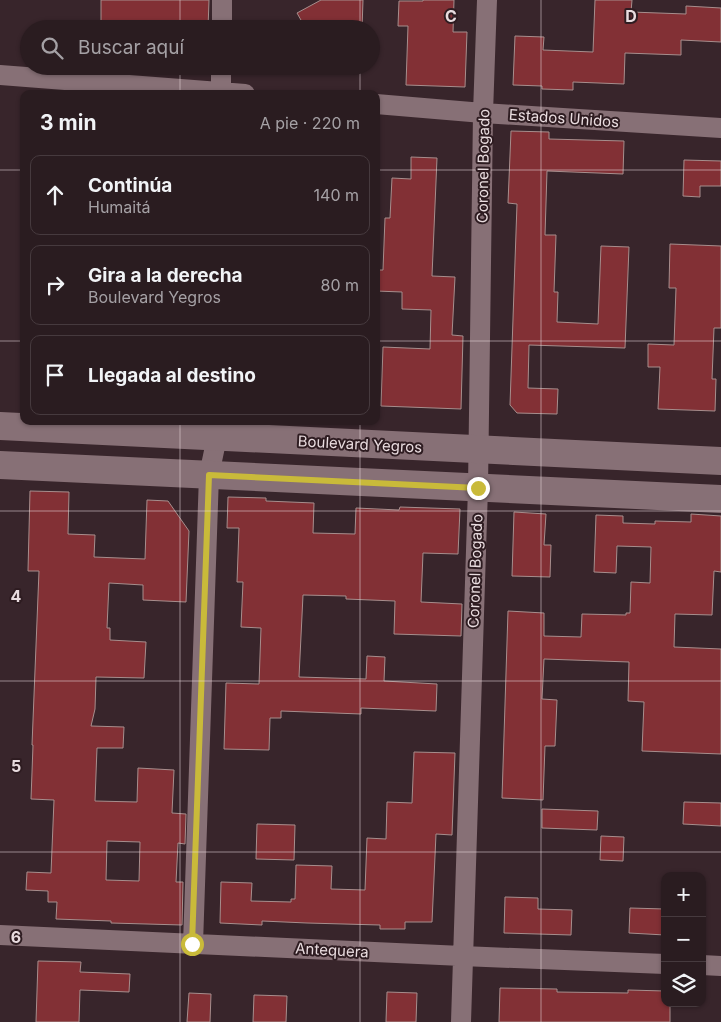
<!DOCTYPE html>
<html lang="es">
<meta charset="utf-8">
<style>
:root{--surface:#2a1c20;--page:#36292d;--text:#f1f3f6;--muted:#a5a1a5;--line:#463a3e}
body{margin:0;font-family:Inter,sans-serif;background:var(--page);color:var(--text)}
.controls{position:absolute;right:15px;bottom:15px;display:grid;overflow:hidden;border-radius:10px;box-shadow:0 1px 4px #0004}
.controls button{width:45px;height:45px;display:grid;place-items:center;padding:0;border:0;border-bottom:1px solid var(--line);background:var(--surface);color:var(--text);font:25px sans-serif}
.stop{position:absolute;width:15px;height:15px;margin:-11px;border:4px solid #c9ba3a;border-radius:50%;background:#fff}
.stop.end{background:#c9ba3a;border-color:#fff;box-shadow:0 1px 5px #0008}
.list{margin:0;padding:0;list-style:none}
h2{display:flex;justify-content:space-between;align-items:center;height:65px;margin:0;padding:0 20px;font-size:21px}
h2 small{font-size:16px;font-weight:400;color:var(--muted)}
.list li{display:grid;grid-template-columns:32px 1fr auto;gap:15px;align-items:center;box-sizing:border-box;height:80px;margin:0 10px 10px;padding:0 10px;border:1px solid var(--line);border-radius:10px}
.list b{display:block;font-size:19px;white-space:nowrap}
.list p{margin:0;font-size:16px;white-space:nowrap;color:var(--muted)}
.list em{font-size:16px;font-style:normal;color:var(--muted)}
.icon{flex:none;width:28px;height:28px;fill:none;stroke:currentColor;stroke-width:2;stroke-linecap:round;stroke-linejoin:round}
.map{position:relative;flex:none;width:721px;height:1022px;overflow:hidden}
.search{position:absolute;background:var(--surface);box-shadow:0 1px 4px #0004;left:20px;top:20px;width:360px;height:55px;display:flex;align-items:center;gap:12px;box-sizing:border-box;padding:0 18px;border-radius:28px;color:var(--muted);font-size:19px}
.panel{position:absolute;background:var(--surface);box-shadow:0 1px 4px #0004;left:20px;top:90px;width:360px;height:335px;border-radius:10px}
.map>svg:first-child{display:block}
.building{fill:#823035;stroke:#a78e8d;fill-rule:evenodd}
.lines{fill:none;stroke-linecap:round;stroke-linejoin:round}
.street{stroke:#877076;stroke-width:20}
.secondary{stroke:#877076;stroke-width:28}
.route{stroke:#c9ba3a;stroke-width:6}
.grid{fill:none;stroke:#e9dcdf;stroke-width:1;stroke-opacity:0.55}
.labels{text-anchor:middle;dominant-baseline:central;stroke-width:4;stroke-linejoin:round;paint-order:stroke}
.street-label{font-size:15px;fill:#e9dcdf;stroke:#2e1c21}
.grid-label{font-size:16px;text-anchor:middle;font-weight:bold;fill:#e9dcdf;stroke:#2e1c21;stroke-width:4;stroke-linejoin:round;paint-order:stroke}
</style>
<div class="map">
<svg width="721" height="1022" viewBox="0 0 721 1022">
<rect width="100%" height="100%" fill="#38252b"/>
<!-- building -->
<path class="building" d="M 101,0 L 209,0 L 208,29 L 101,29 Z
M 321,0 L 363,0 L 362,29 L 306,29 L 297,13 Z
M 423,0 L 454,0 L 453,32 L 467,32 L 465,87 L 406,85 L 408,26 L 398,26 L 399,1 L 423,1 Z
M 595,0 L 632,0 L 631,12 L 686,14 L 686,6 L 721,8 L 721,42 L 681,40 L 681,55 L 625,53 L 624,84 L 573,82 L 573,90 L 542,89 L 542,86 L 513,85 L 515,36 L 544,37 L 543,50 L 593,52 Z
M 511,131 L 549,132 L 549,139 L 624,141 L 623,174 L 547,171 L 545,235 L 556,235 L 554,292 L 558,292 L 557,322 L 598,324 L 601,246 L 629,247 L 625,348 L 529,345 L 528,388 L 558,389 L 557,414 L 517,413 L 510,405 L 517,204 L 508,203 Z
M 411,157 L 437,158 L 432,276 L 455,277 L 452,335 L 463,336 L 461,409 L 381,406 L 383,347 L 430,349 L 431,310 L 402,309 L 402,292 L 376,291 L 376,270 L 383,270 L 385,218 L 390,218 L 392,178 L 411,179 Z
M 684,160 L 721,161 L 721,186 L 700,186 L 700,197 L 683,196 Z
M 670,244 L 721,246 L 721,328 L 714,328 L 712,379 L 716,379 L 715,411 L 658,409 L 660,367 L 648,367 L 648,344 L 674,345 L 676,288 L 669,288 Z
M 30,491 L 69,492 L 68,534 L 95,535 L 94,557 L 145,559 L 147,500 L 168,501 L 189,531 L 186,602 L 143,600 L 143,585 L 109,583 L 107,628 L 110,628 L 110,640 L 146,642 L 144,678 L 96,677 L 95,709 L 91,726 L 124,727 L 123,748 L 97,748 L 95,801 L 137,802 L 138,768 L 174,770 L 172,813 L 186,814 L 185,844 L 178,843 L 176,882 L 183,882 L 182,925 L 111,923 L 111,921 L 56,919 L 57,902 L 48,902 L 48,891 L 26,890 L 27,872 L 51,873 L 54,800 L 31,799 L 33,745 L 32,745 L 39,571 L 28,571 ZM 107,841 L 140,842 L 139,881 L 106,880 Z
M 228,497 L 266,498 L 266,501 L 314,503 L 313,533 L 355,534 L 356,508 L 399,510 L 400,507 L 460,509 L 458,554 L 423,553 L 421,602 L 462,604 L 461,636 L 394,634 L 395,601 L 346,599 L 346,596 L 303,595 L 299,677 L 366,679 L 367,656 L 385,657 L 384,681 L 437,684 L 436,711 L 361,708 L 361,714 L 281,711 L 281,718 L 270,718 L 269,750 L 224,749 L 226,683 L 259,684 L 261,628 L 241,627 L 243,582 L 237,582 L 239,528 L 227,528 Z
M 514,512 L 546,514 L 544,545 L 551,545 L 550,577 L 512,576 Z
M 691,514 L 721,516 L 721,572 L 714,571 L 712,615 L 675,614 L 674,647 L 721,649 L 721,754 L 642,751 L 644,702 L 628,701 L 629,662 L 544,659 L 542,699 L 557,700 L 555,746 L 545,746 L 543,800 L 502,798 L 508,611 L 544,613 L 544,636 L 581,637 L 582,614 L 626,615 L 626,613 L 630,613 L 631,582 L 650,583 L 651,547 L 617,546 L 616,573 L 594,572 L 596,515 L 623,516 L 623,523 L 655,524 L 655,521 L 691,522 Z
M 414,752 L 455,753 L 452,835 L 436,834 L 432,922 L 405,922 L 405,929 L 380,929 L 380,925 L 307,923 L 262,921 L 262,925 L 220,923 L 221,882 L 252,883 L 251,901 L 291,902 L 291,899 L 295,899 L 296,865 L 332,866 L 331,889 L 365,890 L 367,838 L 386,839 L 387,802 L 412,803 Z
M 684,802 L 721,803 L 721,826 L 683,824 Z
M 542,809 L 598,811 L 597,830 L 542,828 Z
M 257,824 L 295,825 L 294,860 L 256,859 Z
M 601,836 L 624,837 L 623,861 L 600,860 Z
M 505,897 L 538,898 L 538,909 L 572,910 L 571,935 L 504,933 Z
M 630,908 L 665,909 L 665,935 L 629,933 Z
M 38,961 L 81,962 L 80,972 L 130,974 L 129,992 L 80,990 L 79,1022 L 36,1022 Z
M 500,988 L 557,989 L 557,992 L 628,993 L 628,990 L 665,991 L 665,1003 L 670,1003 L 670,1022 L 499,1022 Z
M 387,992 L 417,993 L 416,1022 L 386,1022 Z
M 189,993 L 211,994 L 210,1022 L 187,1022 Z
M 254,995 L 287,996 L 286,1022 L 253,1022 Z"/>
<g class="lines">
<!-- street -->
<path class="street" d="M 222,29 L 222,0
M 0,75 L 245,94
M 221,94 L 221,66
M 376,104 L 483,113 L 721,128
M 0,935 L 462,956 L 665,964
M 193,944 L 209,475 L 217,437 L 218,421
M 702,965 L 721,966
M 461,1022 L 478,488 L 483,113 L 487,0"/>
<!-- secondary -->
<path class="secondary" d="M 0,426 L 721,461
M 0,465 L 721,499"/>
</g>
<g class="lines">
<!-- route -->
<path class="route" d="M 192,944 L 209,475 L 478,488"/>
</g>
<!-- grid -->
<path class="grid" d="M 180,0 L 180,29M 360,0 L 360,29M 541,0 L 541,1022M 180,66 L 180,94M 360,66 L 360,94M 0,170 L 24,170M 376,170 L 721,170M 0,341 L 24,341M 376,341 L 721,341M 180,421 L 180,1022M 360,421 L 360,1022M 0,511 L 721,511M 0,681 L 721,681M 0,852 L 721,852"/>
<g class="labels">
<!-- street labels -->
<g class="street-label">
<text transform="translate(564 118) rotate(4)">Estados Unidos</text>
<text transform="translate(483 166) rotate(-89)">Coronel Bogado</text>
<text transform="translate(360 444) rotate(3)">Boulevard Yegros</text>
<text transform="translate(475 571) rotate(-88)">Coronel Bogado</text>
<text transform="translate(332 950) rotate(3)">Antequera</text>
</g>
</g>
<g class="grid-label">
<text x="451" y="22">C</text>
<text x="631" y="22">D</text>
<text x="16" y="602">4</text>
<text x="16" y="772">5</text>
<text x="16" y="943">6</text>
</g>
</svg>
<div class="controls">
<button>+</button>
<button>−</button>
<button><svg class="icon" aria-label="layers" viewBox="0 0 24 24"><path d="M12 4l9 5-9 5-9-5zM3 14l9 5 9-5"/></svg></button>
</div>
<div class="stop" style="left:192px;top:944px"></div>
<div class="stop end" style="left:478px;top:488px"></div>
<div class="search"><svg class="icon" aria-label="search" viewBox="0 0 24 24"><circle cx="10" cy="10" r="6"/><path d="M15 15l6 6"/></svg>Buscar aquí</div>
<section class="panel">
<h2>3 min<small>A pie · 220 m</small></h2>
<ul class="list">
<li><svg class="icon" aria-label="ahead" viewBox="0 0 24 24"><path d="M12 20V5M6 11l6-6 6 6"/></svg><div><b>Continúa</b><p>Humaitá</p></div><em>140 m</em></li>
<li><svg class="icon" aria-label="right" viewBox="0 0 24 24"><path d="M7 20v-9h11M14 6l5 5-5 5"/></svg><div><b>Gira a la derecha</b><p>Boulevard Yegros</p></div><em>80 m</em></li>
<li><svg class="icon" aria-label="arrive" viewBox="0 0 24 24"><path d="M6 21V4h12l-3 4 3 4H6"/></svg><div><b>Llegada al destino</b></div></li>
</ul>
</section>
</div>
